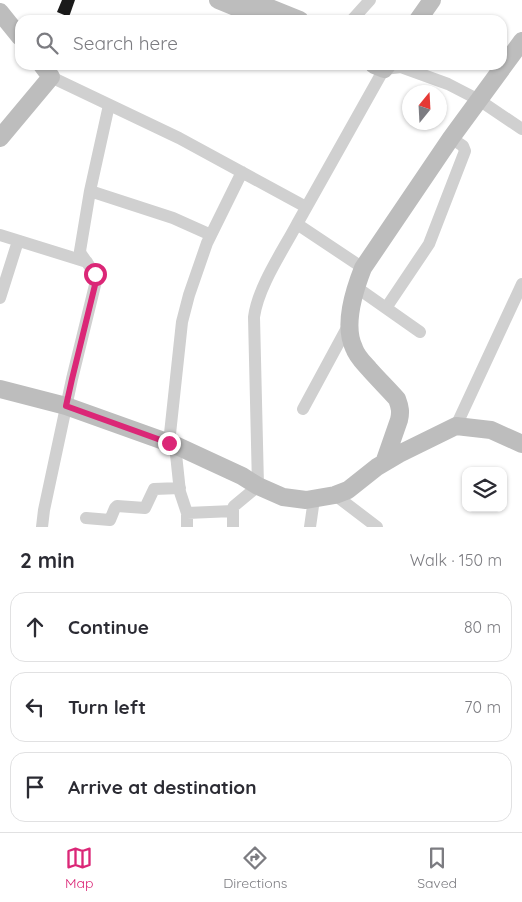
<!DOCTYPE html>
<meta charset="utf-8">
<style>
:root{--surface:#fff;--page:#f2f2f3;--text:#2b2b33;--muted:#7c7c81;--line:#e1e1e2;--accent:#db2777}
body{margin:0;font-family:Quicksand,sans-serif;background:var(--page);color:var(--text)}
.controls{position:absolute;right:15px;bottom:15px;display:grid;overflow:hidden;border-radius:10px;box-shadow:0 1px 4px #0004}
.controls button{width:45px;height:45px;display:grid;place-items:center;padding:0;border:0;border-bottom:1px solid var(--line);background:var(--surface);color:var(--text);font:25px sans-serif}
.compass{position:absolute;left:402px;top:85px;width:45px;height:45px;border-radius:50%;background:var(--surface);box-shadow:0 1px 4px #0004;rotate:18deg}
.stop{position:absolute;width:15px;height:15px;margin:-11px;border:4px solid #db2777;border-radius:50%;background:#fff}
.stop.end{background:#db2777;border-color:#fff;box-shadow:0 1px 5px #0008}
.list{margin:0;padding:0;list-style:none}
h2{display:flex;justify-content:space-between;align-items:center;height:65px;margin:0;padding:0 20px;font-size:21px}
h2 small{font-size:16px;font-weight:400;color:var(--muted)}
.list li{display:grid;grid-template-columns:32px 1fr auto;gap:15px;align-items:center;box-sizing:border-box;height:70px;margin:0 10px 10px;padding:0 10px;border:1px solid var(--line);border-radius:15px}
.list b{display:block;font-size:19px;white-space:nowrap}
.list em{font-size:16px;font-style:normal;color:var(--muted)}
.icon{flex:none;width:28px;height:28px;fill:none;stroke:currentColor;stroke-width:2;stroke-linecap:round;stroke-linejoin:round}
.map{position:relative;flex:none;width:522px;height:527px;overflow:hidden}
.search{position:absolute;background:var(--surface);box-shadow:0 1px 4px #0004;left:15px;right:15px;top:15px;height:55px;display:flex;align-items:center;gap:12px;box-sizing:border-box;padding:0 18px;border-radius:15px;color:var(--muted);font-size:19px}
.sheet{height:305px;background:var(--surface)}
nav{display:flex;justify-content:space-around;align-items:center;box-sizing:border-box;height:70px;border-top:1px solid var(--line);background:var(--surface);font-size:14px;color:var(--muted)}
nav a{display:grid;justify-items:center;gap:2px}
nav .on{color:var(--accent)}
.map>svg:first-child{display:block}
.building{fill:#1a1a1a}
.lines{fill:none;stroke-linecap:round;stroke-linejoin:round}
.street{stroke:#d0d0d0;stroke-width:12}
.secondary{stroke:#bdbdbd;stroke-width:18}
.route{stroke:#db2777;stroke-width:6}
</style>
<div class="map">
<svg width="522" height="527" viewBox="0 0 522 527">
<rect width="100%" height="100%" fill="#fff"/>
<!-- building -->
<path class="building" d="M 62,0 L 75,0 L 69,17 L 57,12 Z"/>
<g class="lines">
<!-- street -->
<path class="street" d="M 352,20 L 370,0
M 51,77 L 179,138 L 306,207
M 90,191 L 173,218 L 211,235
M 0,235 L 87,262
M 363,268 L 297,224 L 384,69 L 401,67 L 448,84 L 479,100 L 522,129
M 356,287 L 420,332
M 0,298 L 18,241
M 386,308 L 429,244 L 465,151 L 463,146 L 451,138
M 303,409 L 349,324
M 456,426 L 522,284
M 169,443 L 182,322 L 189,295 L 207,243 L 242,172
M 175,445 L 180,492 L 187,513 L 187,527
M 335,495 L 377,527
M 187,513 L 233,511
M 86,518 L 110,520 L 115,508 L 117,506 L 145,508 L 154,489 L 180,488
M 42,527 L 44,510 L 72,379 L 96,281 L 95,274 L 81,254 L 80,251 L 90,191 L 109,105
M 233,527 L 233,508 L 234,506 L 258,486 L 254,317 C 258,287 282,252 297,224
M 310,527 L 314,499"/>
<!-- secondary -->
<path class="secondary" d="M 218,0 L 267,20
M 250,0 L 300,20
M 0,12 L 20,37
M 418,20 L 432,0
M 374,65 L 384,69 L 387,65
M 0,138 L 51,77 L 42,65
M 0,389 L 66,406 L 175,445 L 242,476 L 258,486 L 283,497 L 306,500 L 335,495 L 348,490 L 377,467 L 399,454 L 456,426 L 491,430 L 522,444
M 384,463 L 399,420 C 401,412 400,407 397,399 C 388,389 379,380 370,370 C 364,363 357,357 354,348 C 343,325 354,291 363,268 L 451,138 L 522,41"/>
</g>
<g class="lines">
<!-- route -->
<path class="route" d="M 95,274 L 96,281 L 72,379 L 66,406 L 169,443"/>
</g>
</svg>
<div class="controls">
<button><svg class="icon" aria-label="layers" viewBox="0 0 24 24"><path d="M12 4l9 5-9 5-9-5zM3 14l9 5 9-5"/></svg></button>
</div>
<svg class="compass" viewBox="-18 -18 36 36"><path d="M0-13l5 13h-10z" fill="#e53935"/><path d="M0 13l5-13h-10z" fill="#7c7c81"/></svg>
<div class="stop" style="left:95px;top:274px"></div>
<div class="stop end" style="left:169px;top:443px"></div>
<div class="search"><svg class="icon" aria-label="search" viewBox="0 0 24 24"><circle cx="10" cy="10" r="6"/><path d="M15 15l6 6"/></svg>Search here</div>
</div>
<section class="sheet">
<h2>2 min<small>Walk · 150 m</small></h2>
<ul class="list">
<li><svg class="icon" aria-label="ahead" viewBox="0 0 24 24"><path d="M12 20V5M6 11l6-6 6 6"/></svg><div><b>Continue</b></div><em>80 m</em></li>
<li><svg class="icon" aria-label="left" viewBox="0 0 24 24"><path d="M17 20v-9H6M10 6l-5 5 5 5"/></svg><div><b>Turn left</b></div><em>70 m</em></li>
<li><svg class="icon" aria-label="arrive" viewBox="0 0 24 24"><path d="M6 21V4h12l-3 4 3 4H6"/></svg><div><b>Arrive at destination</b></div></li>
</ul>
</section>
<nav>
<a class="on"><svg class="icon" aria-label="map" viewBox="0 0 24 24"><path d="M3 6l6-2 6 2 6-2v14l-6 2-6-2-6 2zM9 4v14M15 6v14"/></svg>Map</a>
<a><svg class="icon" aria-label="directions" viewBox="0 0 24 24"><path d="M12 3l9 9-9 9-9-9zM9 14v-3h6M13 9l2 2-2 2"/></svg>Directions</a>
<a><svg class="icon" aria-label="saved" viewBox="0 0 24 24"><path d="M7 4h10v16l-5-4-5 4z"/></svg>Saved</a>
</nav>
